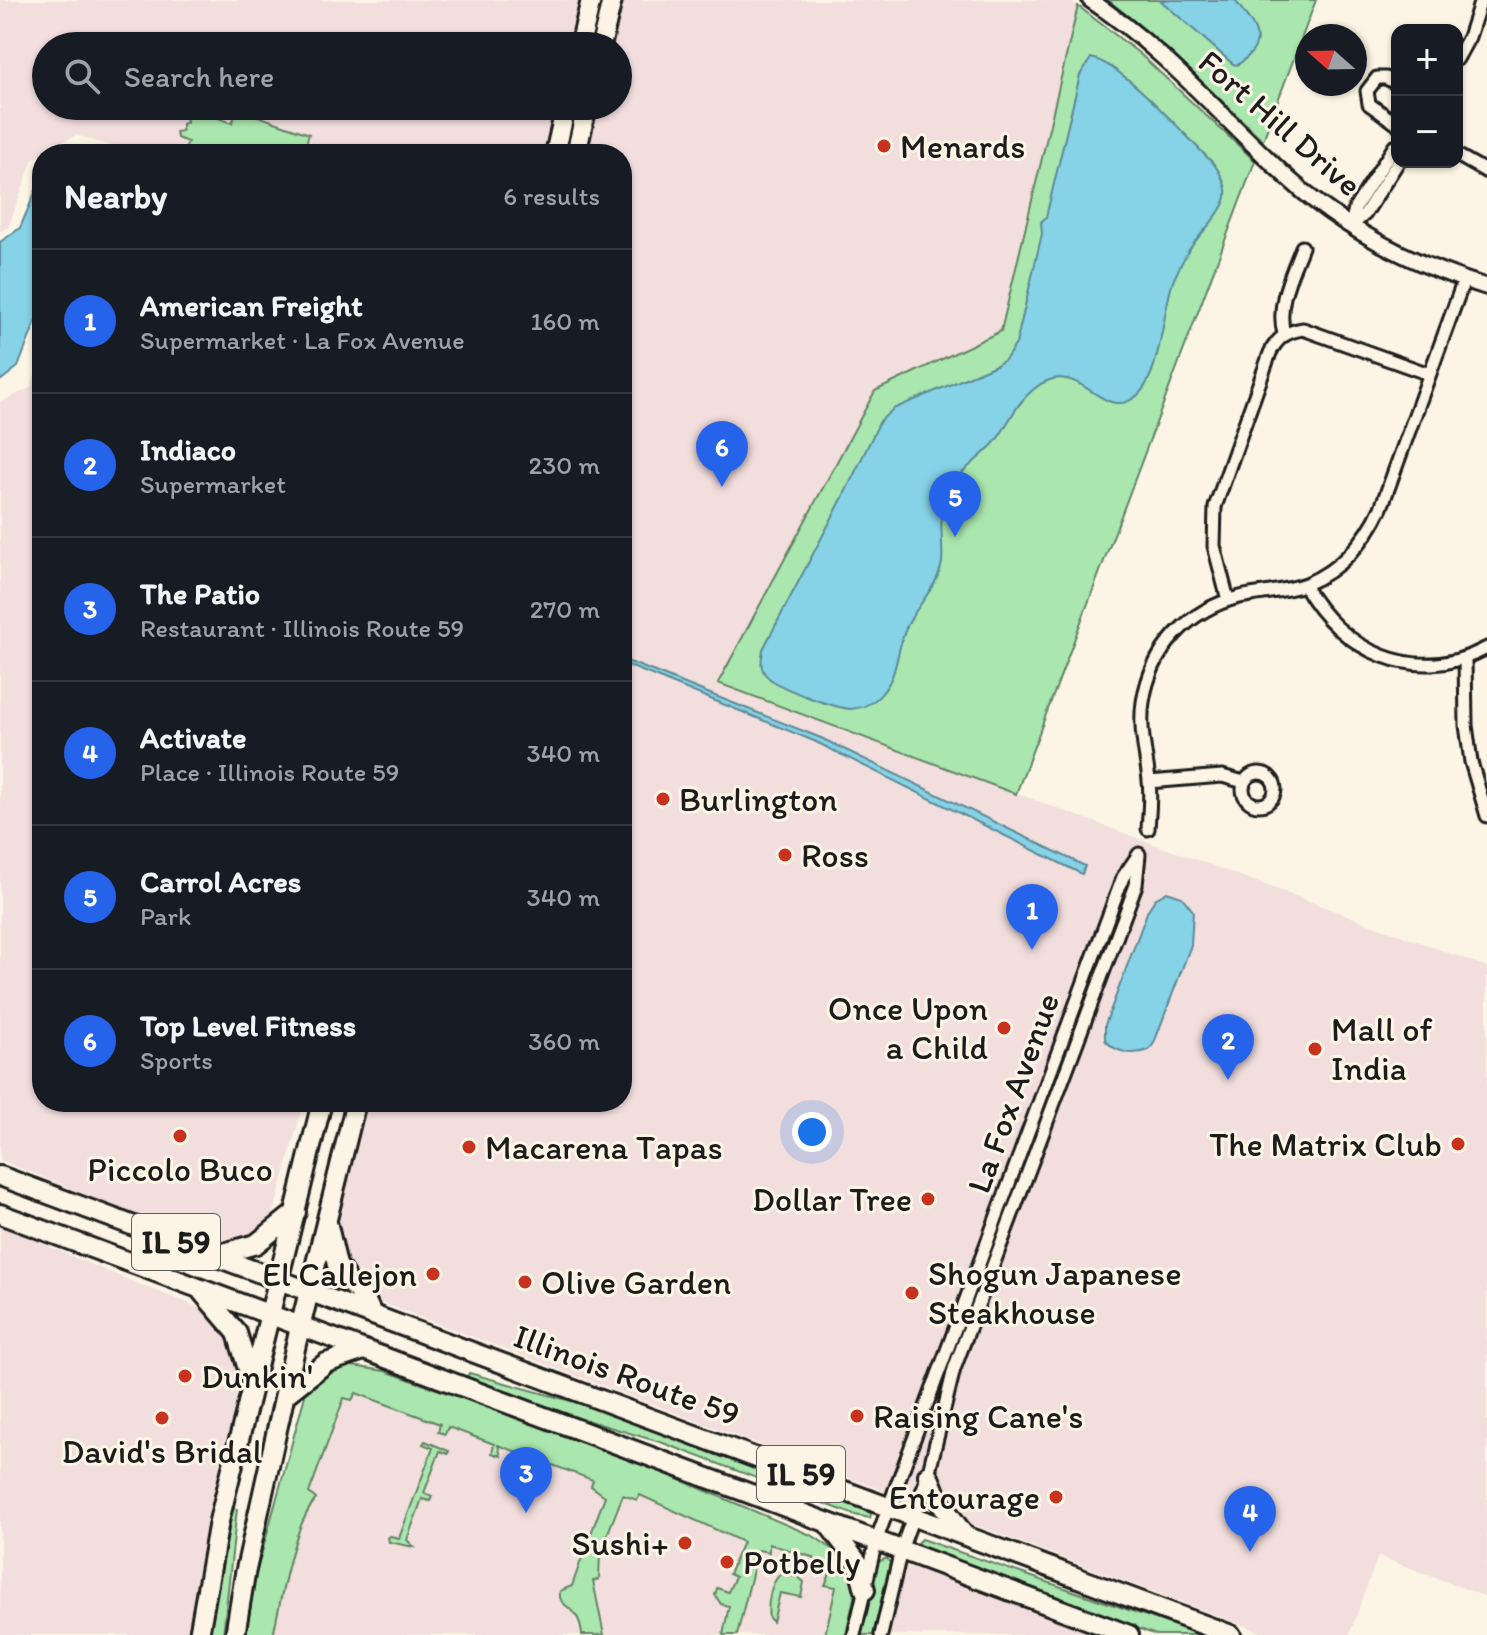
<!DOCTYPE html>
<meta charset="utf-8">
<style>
:root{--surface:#171b24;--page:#20242c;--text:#f1f3f6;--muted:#9ea1a6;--line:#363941;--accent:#2563eb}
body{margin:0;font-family:Itim,sans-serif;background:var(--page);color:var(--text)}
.controls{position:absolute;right:24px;top:24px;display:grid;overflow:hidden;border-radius:16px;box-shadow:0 2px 6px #0004}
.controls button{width:72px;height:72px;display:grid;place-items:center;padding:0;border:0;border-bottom:2px solid var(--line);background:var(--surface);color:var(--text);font:40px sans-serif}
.compass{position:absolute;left:1295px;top:24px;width:72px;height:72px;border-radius:50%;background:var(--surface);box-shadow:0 2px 6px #0004;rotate:290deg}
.you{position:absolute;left:812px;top:1132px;width:28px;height:28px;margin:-20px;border:6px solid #fff;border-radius:50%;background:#1a73e8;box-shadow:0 0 0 12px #1a73e833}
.badge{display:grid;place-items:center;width:52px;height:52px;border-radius:50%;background:var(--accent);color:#fff;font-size:26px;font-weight:700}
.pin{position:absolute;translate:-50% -66px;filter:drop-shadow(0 2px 4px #0008)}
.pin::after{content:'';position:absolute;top:42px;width:28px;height:24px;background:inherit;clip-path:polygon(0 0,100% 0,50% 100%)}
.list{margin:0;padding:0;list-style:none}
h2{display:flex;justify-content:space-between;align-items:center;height:104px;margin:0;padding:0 32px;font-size:34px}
h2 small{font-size:26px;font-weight:400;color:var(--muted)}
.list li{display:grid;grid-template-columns:52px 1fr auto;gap:24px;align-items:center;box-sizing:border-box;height:144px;padding:0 32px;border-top:2px solid var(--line)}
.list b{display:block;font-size:30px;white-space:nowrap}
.list p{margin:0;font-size:26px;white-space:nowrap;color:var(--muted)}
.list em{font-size:26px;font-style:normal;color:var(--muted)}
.icon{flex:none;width:44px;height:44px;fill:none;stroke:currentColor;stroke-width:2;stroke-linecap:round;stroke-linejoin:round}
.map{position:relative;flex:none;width:1487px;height:1635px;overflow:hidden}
.search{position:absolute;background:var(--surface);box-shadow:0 2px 6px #0004;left:32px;top:32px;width:600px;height:88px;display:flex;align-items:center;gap:20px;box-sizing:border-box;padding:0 28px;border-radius:44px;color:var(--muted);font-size:30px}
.panel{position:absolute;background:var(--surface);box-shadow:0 2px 6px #0004;left:32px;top:144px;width:600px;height:968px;border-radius:32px}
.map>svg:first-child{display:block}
.built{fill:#f1dedd}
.green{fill:#aae7ae;stroke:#638265;stroke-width:2}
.water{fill:#86d2e6;stroke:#5c8995;stroke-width:2}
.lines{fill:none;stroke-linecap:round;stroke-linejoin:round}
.minor-casing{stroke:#1c1c1c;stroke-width:17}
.tertiary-casing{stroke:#1c1c1c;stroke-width:20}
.primary-casing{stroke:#1c1c1c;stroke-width:24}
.minor{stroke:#fcf5e5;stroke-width:11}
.tertiary{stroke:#fcf5e5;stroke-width:14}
.primary{stroke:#fcf5e5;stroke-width:18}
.poi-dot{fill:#c8321e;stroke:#fcf5e5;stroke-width:3}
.labels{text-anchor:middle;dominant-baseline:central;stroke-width:6;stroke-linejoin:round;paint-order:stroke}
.shield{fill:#fcf5e5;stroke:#5f5d58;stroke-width:2}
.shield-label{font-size:32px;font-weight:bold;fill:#1c1c1c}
.street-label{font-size:34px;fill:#1c1c1c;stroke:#fcf5e5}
.poi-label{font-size:34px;fill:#1c1c1c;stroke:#fcf5e5;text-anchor:start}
</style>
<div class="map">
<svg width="1487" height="1635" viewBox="0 0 1487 1635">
<rect width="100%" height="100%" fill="#fcf5e5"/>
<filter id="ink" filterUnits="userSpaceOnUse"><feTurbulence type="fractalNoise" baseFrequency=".0125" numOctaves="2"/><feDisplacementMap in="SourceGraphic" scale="16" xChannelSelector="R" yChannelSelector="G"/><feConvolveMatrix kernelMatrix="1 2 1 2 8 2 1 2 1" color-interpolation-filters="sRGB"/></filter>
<g filter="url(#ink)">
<!-- built -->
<path class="built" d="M 0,0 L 583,0 L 572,46 L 46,46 L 46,106 L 557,106 L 545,154 L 115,154 L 117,148 L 76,135 L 33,159 L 8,228 L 0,231 Z
M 619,0 L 1068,0 L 1078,6 L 1001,331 L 875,391 L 718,683 L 1487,967 L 1487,1597 L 1378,1556 L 1349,1635 L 1269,1635 L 361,1295 L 333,1235 L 364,1102 L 622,1102 L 622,154 L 582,154 L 593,106 L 618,106 L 618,46 L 608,46 Z
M 42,356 L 42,1102 L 304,1102 L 272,1219 L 258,1235 L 234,1244 L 182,1233 L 0,1160 L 0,402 L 30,388 Z
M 0,1226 L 133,1282 L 190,1304 L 211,1314 L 234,1339 L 239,1371 L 233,1418 L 220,1470 L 189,1635 L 0,1635 Z
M 339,1364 L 368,1367 L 408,1379 L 652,1468 L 813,1536 L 843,1556 L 926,1570 L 1101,1635 L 246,1635 L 256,1574 L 307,1388 Z"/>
<!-- green -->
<path class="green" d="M 1108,0 L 1316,0 L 1263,140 L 1149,33 Z
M 1078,6 L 1140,54 L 1255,161 L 1016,794 L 718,683 L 875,391 L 1001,331 Z
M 238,109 L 309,134 L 303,154 L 183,154 L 188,142 L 177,138 L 176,132 L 182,131 L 182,124 L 187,122 L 186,112 L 198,114 L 199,111 L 232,123 Z
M 1055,1070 L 1061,1073 L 952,1361 L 1014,1177 Z
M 339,1364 L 385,1371 L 459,1397 L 652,1468 L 813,1536 L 843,1556 L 851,1567 L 857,1583 L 846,1635 L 825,1635 L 836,1587 L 825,1585 L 830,1574 L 812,1557 L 769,1544 L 769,1552 L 758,1550 L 737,1635 L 723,1635 L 729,1606 L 721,1604 L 715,1595 L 717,1588 L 728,1592 L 735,1577 L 729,1574 L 743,1542 L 640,1495 L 637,1500 L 623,1495 L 600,1553 L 599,1579 L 593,1581 L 604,1635 L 582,1635 C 581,1627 580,1620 575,1614 C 567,1604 558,1604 560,1591 L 572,1586 L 586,1546 L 578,1549 L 580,1543 L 589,1539 L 605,1496 L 591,1486 L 593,1480 L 498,1445 L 501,1456 L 492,1453 L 494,1444 L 448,1427 L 445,1434 L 438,1432 L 440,1424 L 356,1393 L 352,1400 L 344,1398 L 309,1493 L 316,1499 C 292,1527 282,1597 273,1635 L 246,1635 L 256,1574 L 307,1388 Z
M 469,1373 L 592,1407 L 865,1510 L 871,1514 L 870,1518 L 855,1515 L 663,1443 L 569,1415 L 467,1377 Z
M 425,1441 L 449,1451 L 448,1454 L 440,1451 L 424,1493 L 432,1496 L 430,1501 L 422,1499 L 407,1540 L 414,1547 L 389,1542 L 388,1537 L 391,1536 L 399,1538 L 433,1448 L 423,1444 Z
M 233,1508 L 237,1509 L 223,1635 L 209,1635 Z
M 921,1539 L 1202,1635 L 1156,1635 L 922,1547 L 917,1543 Z
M 887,1558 L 890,1563 L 873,1635 L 861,1635 L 878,1562 Z
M 781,1574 L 798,1577 L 804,1582 L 801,1597 L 780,1593 L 773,1622 L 769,1618 C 767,1605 770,1582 781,1574 Z"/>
<!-- water -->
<path class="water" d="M 1160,0 L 1235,0 C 1254,27 1272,42 1237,65 L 1233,64 Z
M 1091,58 C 1124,64 1188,139 1214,164 C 1220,172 1228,187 1226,197 C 1223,212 1200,234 1191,247 C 1184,257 1179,268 1174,279 C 1162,308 1162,379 1134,398 C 1097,424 1074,340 1022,401 C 1011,414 1005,430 995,442 C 979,460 956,473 946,496 C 937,516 944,540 942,562 C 939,585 917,605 907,626 C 896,648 899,674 882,693 C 874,703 862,708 850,709 C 833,707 775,688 765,674 C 759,666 762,658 763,649 L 843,497 L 880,421 L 893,409 L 996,365 L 1005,360 L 1016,344 L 1042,234 L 1041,222 L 1046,217 L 1080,75 Z
M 42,176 L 42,305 L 18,367 L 0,381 L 0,242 L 20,228 Z
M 622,659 L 821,738 L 1085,866 L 1082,874 L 814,741 L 622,663 Z
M 1167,892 L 1182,897 L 1193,911 L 1191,945 L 1154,1043 L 1149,1050 C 1133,1056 1116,1053 1105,1040 L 1105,1025 L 1148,910 L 1155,899 Z"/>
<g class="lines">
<!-- minor casing -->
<g class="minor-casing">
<path id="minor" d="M 1457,59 L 1469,37 L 1481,0
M 1397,84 L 1386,78 L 1377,78 L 1367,91 L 1369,104 L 1397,124
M 1457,155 L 1487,172
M 1351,225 L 1355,208 L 1394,147 L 1397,146
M 1352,225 L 1365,214 L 1398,162
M 1284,334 C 1276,304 1291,276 1302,247
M 1304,585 C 1341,651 1415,687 1487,648
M 1228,600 L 1214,546 L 1215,507 L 1270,353 C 1277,338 1287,331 1303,329 L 1429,374
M 1465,658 L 1466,725 L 1471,762 L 1487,816
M1243 789a16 16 0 1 1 32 0a16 16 0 1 1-32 0Z
M 1149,782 L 1222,776 L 1244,782
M 1148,829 C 1149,813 1151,797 1149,780 C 1146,754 1139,729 1143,702 C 1151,649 1189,609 1240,597 C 1262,592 1285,592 1306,584 C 1340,570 1366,541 1381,508 L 1464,280
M 854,1635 L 876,1541 L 1123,877 L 1139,854
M 881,1635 L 901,1550 L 928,1475 L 954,1369 L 1136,885 L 1139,855"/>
</g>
<!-- tertiary casing -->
<g class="tertiary-casing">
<path id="tertiary" d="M 1090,0 C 1165,49 1224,120 1290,180 C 1346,231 1415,265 1487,287"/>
</g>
<!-- primary casing -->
<g class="primary-casing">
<path id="primary" d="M 580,46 L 591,0
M 601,46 L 612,0
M 555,154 L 566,106
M 576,154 L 587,106
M 0,1176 L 1231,1635
M 0,1214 L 1129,1635
M 328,1226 L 337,1265 L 349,1283 L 363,1295 L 372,1314
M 213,1256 L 256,1244 L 296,1212
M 202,1292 L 237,1333 L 251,1379
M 285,1395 L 326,1363 L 361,1351
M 928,1475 L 938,1499 L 964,1535
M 828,1524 L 858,1563 L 865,1590
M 199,1635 L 219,1521 L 322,1102
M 235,1635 L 245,1574 L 296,1344 L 356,1102"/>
</g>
<!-- minor -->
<use href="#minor" class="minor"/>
<!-- tertiary -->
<use href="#tertiary" class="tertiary"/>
<!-- primary -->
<use href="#primary" class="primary"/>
</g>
</g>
<!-- markers -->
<g class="poi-dot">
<circle cx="884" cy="146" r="8"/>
<circle cx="663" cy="799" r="8"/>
<circle cx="785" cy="855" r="8"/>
<circle cx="1004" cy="1028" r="8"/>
<circle cx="1315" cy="1049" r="8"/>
<circle cx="180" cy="1136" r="8"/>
<circle cx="1458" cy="1144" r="8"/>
<circle cx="469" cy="1147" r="8"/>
<circle cx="928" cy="1199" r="8"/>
<circle cx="433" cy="1274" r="8"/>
<circle cx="525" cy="1282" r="8"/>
<circle cx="912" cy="1293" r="8"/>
<circle cx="185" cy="1376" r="8"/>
<circle cx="857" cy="1416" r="8"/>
<circle cx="162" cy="1418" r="8"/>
<circle cx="1056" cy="1497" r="8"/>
<circle cx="685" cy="1543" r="8"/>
<circle cx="727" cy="1562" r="8"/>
</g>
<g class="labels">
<!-- shield labels -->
<g class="shield">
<rect x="132" y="1214" width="88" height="56" rx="6"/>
<rect x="757" y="1446" width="88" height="56" rx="6"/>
</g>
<g class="shield-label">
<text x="176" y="1242">IL 59</text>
<text x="801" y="1474">IL 59</text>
</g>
<!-- street labels -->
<g class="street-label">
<text transform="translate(1280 123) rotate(41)">Fort Hill Drive</text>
<text transform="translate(1013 1093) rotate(-70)">La Fox Avenue</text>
<text transform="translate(627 1375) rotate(20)">Illinois Route 59</text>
</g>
<!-- poi labels -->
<g class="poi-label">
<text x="900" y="146">Menards</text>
<text x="679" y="799">Burlington</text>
<text x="801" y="855">Ross</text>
<text x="988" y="1008" text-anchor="end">Once Upon<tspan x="988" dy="39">a Child</tspan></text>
<text x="1331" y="1029">Mall of<tspan x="1331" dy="39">India</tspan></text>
<text x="1442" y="1144" text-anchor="end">The Matrix Club</text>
<text x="485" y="1147">Macarena Tapas</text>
<text x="180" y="1169" text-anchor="middle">Piccolo Buco</text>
<text x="912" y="1199" text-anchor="end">Dollar Tree</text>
<text x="928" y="1273">Shogun Japanese<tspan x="928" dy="39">Steakhouse</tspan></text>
<text x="417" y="1274" text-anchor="end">El Callejon</text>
<text x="541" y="1282">Olive Garden</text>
<text x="201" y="1376">Dunkin'</text>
<text x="873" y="1416">Raising Cane's</text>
<text x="162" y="1451" text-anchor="middle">David's Bridal</text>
<text x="1040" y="1497" text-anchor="end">Entourage</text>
<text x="669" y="1543" text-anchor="end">Sushi+</text>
<text x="743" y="1562">Potbelly</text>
</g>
</g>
</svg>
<div class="controls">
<button>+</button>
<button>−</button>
</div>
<svg class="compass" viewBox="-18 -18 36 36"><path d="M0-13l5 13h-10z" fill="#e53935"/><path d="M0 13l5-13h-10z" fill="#9ea1a6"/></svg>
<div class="you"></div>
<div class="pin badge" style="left:1032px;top:950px">1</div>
<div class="pin badge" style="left:1228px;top:1080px">2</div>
<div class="pin badge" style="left:526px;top:1513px">3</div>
<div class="pin badge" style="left:1250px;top:1552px">4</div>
<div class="pin badge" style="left:955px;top:537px">5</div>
<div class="pin badge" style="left:722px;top:487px">6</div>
<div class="search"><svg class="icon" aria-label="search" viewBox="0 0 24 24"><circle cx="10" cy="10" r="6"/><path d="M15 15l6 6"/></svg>Search here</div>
<section class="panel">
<h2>Nearby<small>6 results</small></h2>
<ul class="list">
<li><span class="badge">1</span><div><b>American Freight</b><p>Supermarket · La Fox Avenue</p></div><em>160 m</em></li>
<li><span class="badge">2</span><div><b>Indiaco</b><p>Supermarket</p></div><em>230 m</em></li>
<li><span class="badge">3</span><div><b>The Patio</b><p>Restaurant · Illinois Route 59</p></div><em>270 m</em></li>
<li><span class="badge">4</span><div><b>Activate</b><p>Place · Illinois Route 59</p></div><em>340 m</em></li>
<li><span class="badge">5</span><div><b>Carrol Acres</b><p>Park</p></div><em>340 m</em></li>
<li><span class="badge">6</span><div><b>Top Level Fitness</b><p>Sports</p></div><em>360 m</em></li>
</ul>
</section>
</div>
